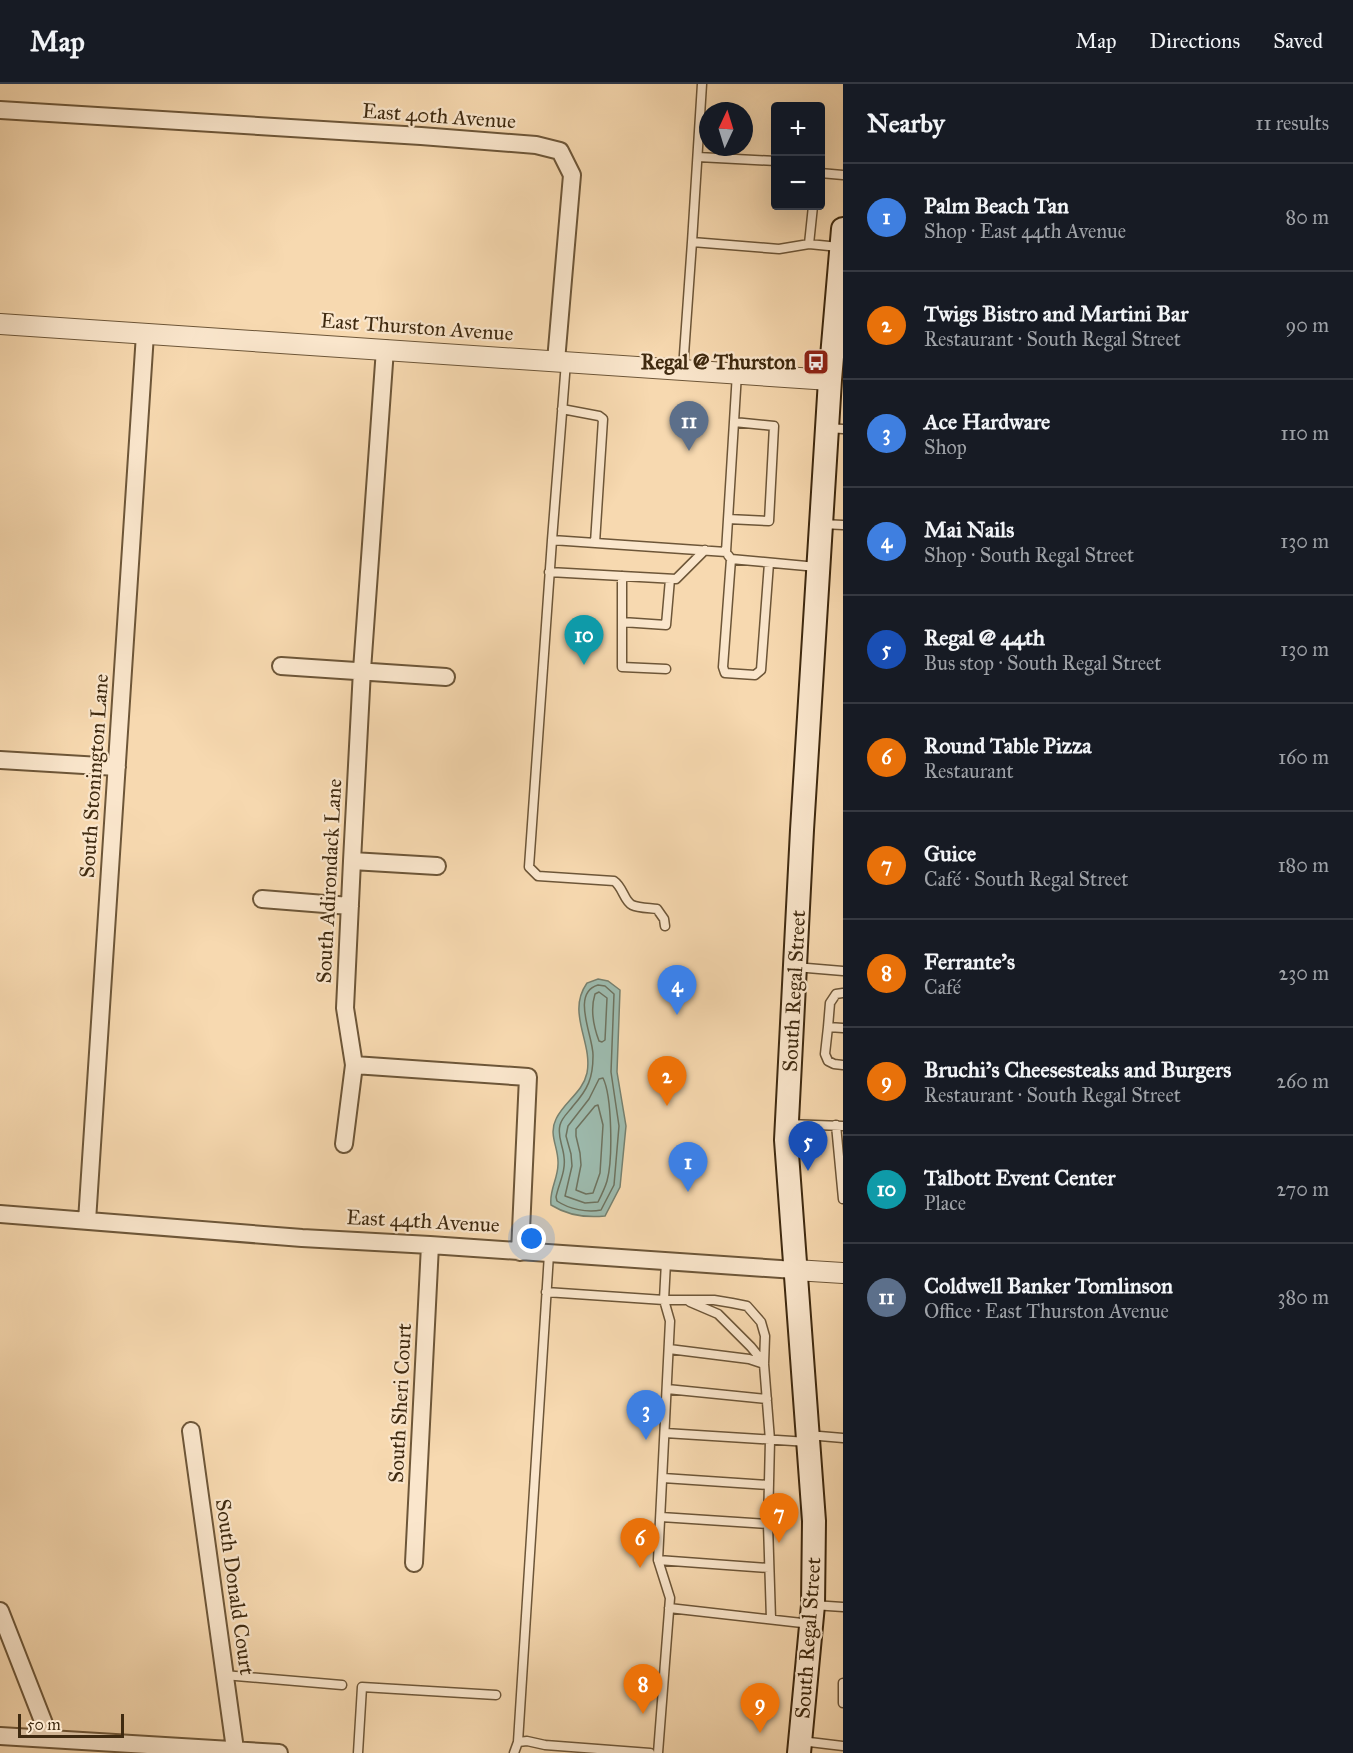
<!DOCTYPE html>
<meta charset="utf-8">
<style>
:root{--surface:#171b24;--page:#20242c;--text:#f1f3f6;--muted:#9ea1a6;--line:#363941;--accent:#b45309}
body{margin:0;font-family:"IM FELL Great Primer",serif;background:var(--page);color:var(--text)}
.controls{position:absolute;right:18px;top:18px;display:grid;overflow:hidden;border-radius:6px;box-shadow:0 6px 24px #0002}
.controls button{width:54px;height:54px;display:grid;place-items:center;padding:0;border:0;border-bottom:2px solid var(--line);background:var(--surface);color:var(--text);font:30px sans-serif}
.compass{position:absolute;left:699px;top:18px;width:54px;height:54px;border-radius:50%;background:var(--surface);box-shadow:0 6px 24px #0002;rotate:4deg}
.scale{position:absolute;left:18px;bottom:15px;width:106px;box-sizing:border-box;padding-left:6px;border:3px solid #3f2a10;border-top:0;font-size:16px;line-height:21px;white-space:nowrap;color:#3f2a10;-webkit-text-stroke:4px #fae6cc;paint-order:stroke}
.you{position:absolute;left:532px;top:1155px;width:21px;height:21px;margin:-15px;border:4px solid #fff;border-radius:50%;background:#1a73e8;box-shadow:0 0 0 9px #1a73e833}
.badge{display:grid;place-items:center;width:39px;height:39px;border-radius:50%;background:var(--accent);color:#fff;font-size:20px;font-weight:700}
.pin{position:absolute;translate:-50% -50px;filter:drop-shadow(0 2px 3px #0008)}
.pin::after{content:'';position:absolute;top:32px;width:21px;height:18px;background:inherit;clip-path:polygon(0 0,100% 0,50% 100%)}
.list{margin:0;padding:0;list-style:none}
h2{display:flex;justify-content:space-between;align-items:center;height:78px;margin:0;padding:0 24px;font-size:26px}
h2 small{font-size:20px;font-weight:400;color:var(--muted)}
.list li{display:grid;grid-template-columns:39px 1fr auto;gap:18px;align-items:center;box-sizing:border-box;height:108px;padding:0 24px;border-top:2px solid var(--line)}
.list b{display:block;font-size:22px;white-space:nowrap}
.list p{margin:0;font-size:20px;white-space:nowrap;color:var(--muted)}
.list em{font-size:20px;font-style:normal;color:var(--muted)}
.map{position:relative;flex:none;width:843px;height:1669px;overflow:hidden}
header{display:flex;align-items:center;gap:36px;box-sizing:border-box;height:84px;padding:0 30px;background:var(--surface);border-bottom:2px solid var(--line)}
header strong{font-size:28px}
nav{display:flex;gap:33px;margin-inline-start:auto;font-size:21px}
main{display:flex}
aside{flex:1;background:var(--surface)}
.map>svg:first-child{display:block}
.water{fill:#9dbaad;stroke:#77806e;stroke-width:1.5}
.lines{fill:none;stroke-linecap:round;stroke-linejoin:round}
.shore{stroke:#6e725e;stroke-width:1.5}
.service-casing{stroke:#6d5638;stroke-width:11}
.minor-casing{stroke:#6d5638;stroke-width:20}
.tertiary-casing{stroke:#6d5638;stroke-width:22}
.secondary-casing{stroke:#3f2a10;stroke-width:26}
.service{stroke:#fae6cc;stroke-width:8}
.minor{stroke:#fae6cc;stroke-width:16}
.tertiary{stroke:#fae6cc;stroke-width:20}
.secondary{stroke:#fae6cc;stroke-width:22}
.labels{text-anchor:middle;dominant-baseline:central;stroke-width:4.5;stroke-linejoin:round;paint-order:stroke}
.street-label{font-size:21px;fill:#3f2a10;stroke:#fae6cc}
.poi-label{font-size:21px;font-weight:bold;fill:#3f2a10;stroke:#fae6cc;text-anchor:end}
</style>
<header>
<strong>Map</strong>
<nav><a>Map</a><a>Directions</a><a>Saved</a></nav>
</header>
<main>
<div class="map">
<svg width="843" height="1669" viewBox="0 0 843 1669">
<rect width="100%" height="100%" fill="#f7d9b0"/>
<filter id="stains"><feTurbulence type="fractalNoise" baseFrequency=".00333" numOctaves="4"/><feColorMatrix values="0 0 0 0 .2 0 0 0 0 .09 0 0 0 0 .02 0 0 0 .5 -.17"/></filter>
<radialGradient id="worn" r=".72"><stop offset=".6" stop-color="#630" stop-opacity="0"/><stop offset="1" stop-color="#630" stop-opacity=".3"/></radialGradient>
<!-- water -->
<path class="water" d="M 598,895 L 608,897 L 620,906 L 617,988 L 626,1042 L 620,1103 L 605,1132 C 586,1134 567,1131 551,1121 C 549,1106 558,1095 558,1080 C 559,1064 548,1051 556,1035 C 564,1018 583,1008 587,989 C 593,958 566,929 587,899 Z"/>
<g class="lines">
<!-- shore -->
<path class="shore" d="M 598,901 L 605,902 L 614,910 L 611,988 L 619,1042 L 614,1101 L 601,1126 C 587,1129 569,1125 557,1117 L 556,1113 C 559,1099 566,1087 564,1073 C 563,1061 557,1053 560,1041 C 562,1033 569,1028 573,1022 C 588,1005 593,994 593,972 C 594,954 570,909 598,901 Z
M 599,908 L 607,914 L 605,956 L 602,958 L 599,957 C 593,941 590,926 595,910 Z
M 603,994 C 612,1012 613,1075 607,1097 C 605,1104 601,1112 598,1118 L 585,1119 L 565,1112 L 572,1082 L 571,1070 L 566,1052 L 568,1042 L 589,1015 L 599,995 Z
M 598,1021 L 603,1041 L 600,1089 L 593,1109 L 586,1110 L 576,1106 L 581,1081 L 580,1069 L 576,1052 L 576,1045 L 595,1022 Z"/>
<!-- service casing -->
<g class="service-casing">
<path id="service" d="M 698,73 L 776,77
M 820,89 L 843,91
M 813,122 L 809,160 L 839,163
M 692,158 L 702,0
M 566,278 L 552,456 L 726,468 L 737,289
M 683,285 L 692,158 L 779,165 L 809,160
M 562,325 L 599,332 L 603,335 L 595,459
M 828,344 L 843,345
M 728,435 L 769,437 L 774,342 L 734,338
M 822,440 L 843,441
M 552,456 L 529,783 L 538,792 L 614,797 C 623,803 624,817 632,821 C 638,824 650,824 657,825 L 664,835 L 665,842
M 728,471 L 731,475 L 817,483
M 731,475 L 723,583 L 725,589 L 755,591 L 761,586 L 769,479
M 549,488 L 676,495 L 705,466
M 622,492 L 622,583 L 666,585
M 622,538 L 666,541 L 670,495
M 795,883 L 843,887
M 843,909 L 836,910 L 830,919 L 828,943 L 843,944
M 828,943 L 825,970 L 828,977 L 834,980 L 843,981
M 787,1040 L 843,1042
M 836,1041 L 843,1115
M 666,1178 L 664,1216 L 714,1216 L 732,1219 L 747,1222 L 761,1238 L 765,1252 L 764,1280 L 770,1356 L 768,1440 L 771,1535
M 546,1208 L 664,1216 L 670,1237 L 658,1476 L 670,1514 L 658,1669
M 690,1218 L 718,1230 L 751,1263 L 764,1279
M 669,1265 L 749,1275 L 764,1280
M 667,1305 L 767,1315
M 665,1349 L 808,1358
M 808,1351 L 843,1354
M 663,1394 L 769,1401
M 661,1433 L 768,1440
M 658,1476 L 769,1484
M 813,1521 L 843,1523
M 669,1524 L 811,1540
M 224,1591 L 342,1601
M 843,1599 L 843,1619
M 801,1657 L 843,1662
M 518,1658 L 527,1657 L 545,1661 L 650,1669
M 358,1669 L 362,1603 L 496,1611
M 514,1669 L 518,1658 L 549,1170"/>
</g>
<!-- minor casing -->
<g class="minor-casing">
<path id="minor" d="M 0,26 L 421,52 L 536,61 L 560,67 L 572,91 L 556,277
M 385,265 L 362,586 L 352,777 L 345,924 L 354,981 L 528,993 L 520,1168
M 281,582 L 446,593
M 0,676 L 117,683
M 352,777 L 437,782
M 262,815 L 350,822
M 344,1060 L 354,981
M 0,1130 L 302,1154 L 430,1161 L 795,1186
M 87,1137 L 145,250
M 191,1347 L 235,1665
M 414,1479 L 430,1161
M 0,1527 L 50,1655
M 0,1652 L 279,1669"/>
</g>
<!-- tertiary casing -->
<g class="tertiary-casing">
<path id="tertiary" d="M 0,240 L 830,296
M 795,1186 L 843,1189"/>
</g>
<!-- secondary casing -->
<g class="secondary-casing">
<path id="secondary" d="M 799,1669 L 813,1521 L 814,1437 L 786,1056 L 802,746 L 830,296 L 843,145"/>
</g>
<!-- service -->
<use href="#service" class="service"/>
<!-- minor -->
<use href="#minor" class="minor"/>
<!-- tertiary -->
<use href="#tertiary" class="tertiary"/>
<!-- secondary -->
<use href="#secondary" class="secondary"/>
</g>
<!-- icons -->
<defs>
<g id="bus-square" transform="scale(1.35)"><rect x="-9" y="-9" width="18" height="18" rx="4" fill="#8f2418" stroke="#fae6cc"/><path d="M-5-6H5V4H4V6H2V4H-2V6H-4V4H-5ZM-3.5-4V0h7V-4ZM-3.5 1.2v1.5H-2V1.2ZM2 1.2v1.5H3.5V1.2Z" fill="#fff"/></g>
</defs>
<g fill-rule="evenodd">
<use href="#bus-square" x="816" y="278"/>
</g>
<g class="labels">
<!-- street labels -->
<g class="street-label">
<text transform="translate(439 32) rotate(4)">East 40th Avenue</text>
<text transform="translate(417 243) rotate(4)">East Thurston Avenue</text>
<text transform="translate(94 692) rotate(-86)">South Stonington Lane</text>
<text transform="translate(329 797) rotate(-87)">South Adirondack Lane</text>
<text transform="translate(794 907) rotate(-87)">South Regal Street</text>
<text transform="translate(423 1137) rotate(3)">East 44th Avenue</text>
<text transform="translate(400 1319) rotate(-87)">South Sheri Court</text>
<text transform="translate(235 1503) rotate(82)">South Donald Court</text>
<text transform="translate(808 1554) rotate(-86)">South Regal Street</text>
</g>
<!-- poi labels -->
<g class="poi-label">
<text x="796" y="278">Regal @ Thurston</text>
</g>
</g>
<rect width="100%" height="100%" filter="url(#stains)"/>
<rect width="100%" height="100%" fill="url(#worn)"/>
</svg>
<div class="controls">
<button>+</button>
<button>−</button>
</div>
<svg class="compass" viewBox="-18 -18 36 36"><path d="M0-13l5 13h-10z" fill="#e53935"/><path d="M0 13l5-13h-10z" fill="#9ea1a6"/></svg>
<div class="scale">50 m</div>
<div class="you"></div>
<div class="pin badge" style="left:688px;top:1108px;background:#3f7fe0">1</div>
<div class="pin badge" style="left:667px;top:1022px;background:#e8710a">2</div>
<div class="pin badge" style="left:646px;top:1356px;background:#3f7fe0">3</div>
<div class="pin badge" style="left:677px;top:931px;background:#3f7fe0">4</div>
<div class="pin badge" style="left:808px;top:1087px;background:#1a4fb4">5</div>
<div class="pin badge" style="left:640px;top:1484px;background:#e8710a">6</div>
<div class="pin badge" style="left:779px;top:1459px;background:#e8710a">7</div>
<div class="pin badge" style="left:643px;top:1630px;background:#e8710a">8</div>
<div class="pin badge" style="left:760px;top:1649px;background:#e8710a">9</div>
<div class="pin badge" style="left:584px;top:581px;background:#0f9aa8">10</div>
<div class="pin badge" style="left:689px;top:367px;background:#5c6f8a">11</div>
</div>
<aside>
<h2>Nearby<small>11 results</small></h2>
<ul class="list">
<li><span class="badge" style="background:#3f7fe0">1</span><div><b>Palm Beach Tan</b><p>Shop · East 44th Avenue</p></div><em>80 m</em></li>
<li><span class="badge" style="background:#e8710a">2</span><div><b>Twigs Bistro and Martini Bar</b><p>Restaurant · South Regal Street</p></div><em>90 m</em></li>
<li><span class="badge" style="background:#3f7fe0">3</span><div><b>Ace Hardware</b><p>Shop</p></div><em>110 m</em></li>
<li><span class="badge" style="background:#3f7fe0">4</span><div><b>Mai Nails</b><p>Shop · South Regal Street</p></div><em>130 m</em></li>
<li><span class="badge" style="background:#1a4fb4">5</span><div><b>Regal @ 44th</b><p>Bus stop · South Regal Street</p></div><em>130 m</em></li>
<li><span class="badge" style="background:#e8710a">6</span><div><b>Round Table Pizza</b><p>Restaurant</p></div><em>160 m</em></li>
<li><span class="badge" style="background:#e8710a">7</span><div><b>Guice</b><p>Café · South Regal Street</p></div><em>180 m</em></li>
<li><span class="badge" style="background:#e8710a">8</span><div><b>Ferrante's</b><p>Café</p></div><em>230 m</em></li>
<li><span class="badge" style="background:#e8710a">9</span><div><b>Bruchi's Cheesesteaks and Burgers</b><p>Restaurant · South Regal Street</p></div><em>260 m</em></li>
<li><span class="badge" style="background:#0f9aa8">10</span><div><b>Talbott Event Center</b><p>Place</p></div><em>270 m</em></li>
<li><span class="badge" style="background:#5c6f8a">11</span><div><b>Coldwell Banker Tomlinson</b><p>Office · East Thurston Avenue</p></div><em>380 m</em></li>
</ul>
</aside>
</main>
